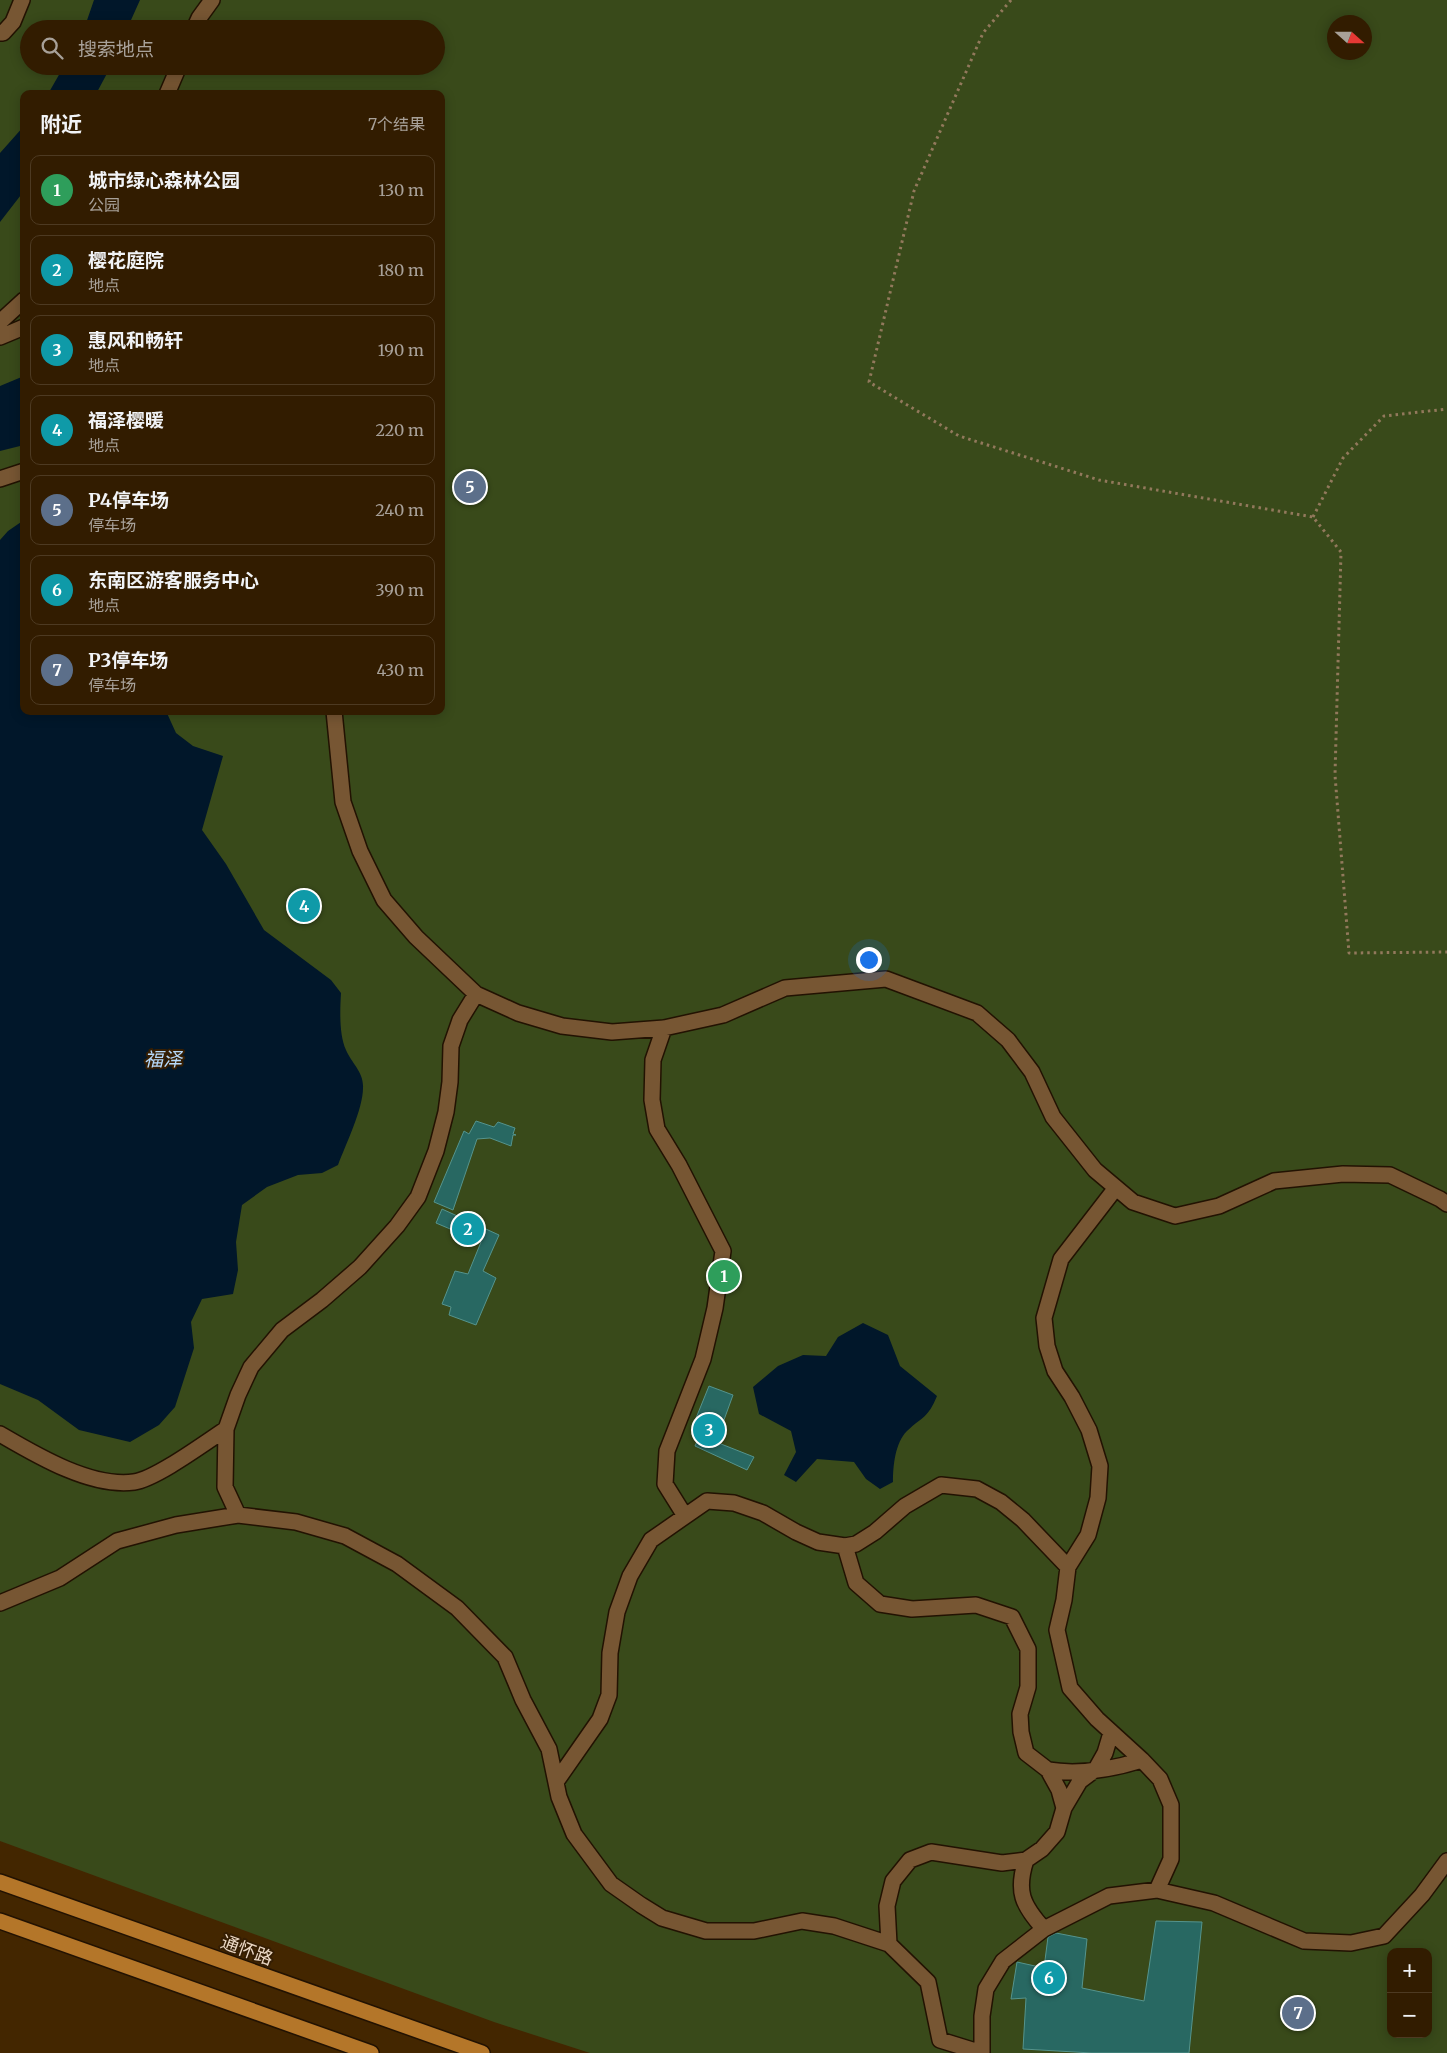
<!DOCTYPE html>
<html lang="zh">
<meta charset="utf-8">
<style>
:root{--surface:#321c00;--page:#3d290f;--text:#f1f3f6;--muted:#a8a199;--line:#4d3a22;--accent:#7cbef9}
body{margin:0;font-family:Merriweather,"Noto Sans SC",serif;background:var(--page);color:var(--text)}
.controls{position:absolute;right:15px;bottom:15px;display:grid;overflow:hidden;border-radius:10px;box-shadow:0 2px 12px #0003}
.controls button{width:45px;height:45px;display:grid;place-items:center;padding:0;border:0;border-bottom:1px solid var(--line);background:var(--surface);color:var(--text);font:25px sans-serif}
.compass{position:absolute;left:1327px;top:15px;width:45px;height:45px;border-radius:50%;background:var(--surface);box-shadow:0 2px 12px #0003;rotate:111deg}
.you{position:absolute;left:868px;top:959px;width:18px;height:18px;margin:-12px;border:4px solid #fff;border-radius:50%;background:#1a73e8;box-shadow:0 0 0 8px #1a73e833}
.badge{display:grid;place-items:center;width:32px;height:32px;border-radius:50%;background:var(--accent);color:#fff;font-size:16px;font-weight:700}
.pin{position:absolute;translate:-50% -50%;border:2px solid #fff;box-shadow:0 1px 5px #0006}
.list{margin:0;padding:0;list-style:none}
h2{display:flex;justify-content:space-between;align-items:center;height:65px;margin:0;padding:0 20px;font-size:21px}
h2 small{font-size:16px;font-weight:400;color:var(--muted)}
.list li{display:grid;grid-template-columns:32px 1fr auto;gap:15px;align-items:center;box-sizing:border-box;height:70px;margin:0 10px 10px;padding:0 10px;border:1px solid var(--line);border-radius:10px}
.list b{display:block;font-size:19px;white-space:nowrap}
.list p{margin:0;font-size:16px;white-space:nowrap;color:var(--muted)}
.list em{font-size:16px;font-style:normal;color:var(--muted)}
.icon{flex:none;width:28px;height:28px;fill:none;stroke:currentColor;stroke-width:2;stroke-linecap:round;stroke-linejoin:round}
.map{position:relative;flex:none;width:1447px;height:2053px;overflow:hidden}
.search{position:absolute;background:var(--surface);box-shadow:0 2px 12px #0003;left:20px;top:20px;width:425px;height:55px;display:flex;align-items:center;gap:12px;box-sizing:border-box;padding:0 18px;border-radius:28px;color:var(--muted);font-size:19px}
.panel{position:absolute;background:var(--surface);box-shadow:0 2px 12px #0003;left:20px;top:90px;width:425px;height:625px;border-radius:10px}
.map>svg:first-child{display:block}
.green{fill:#394a1a;fill-rule:evenodd}
.water{fill:#01172a}
.building{fill:#286862;stroke:#55948d}
.lines{fill:none;stroke-linecap:round;stroke-linejoin:round}
.minor-casing{stroke:#221202;stroke-width:18}
.major-casing{stroke:#221202;stroke-width:18}
.path{stroke:#92795c;stroke-width:3;stroke-dasharray:2.5 4;stroke-linecap:butt}
.minor{stroke:#775633;stroke-width:15}
.major{stroke:#b47629;stroke-width:15}
.labels{text-anchor:middle;dominant-baseline:central;stroke-width:4;stroke-linejoin:round;paint-order:stroke}
.street-label{font-size:18px;fill:#ebd8c5;stroke:#351e03}
.water-label{font-size:19px;font-style:italic;fill:#b6dafc;stroke:#351e03}
</style>
<div class="map">
<svg width="1447" height="2053" viewBox="0 0 1447 2053">
<rect width="100%" height="100%" fill="#432600"/>
<!-- green -->
<path class="green" d="M 0,0 L 1447,0 L 1447,2053 L 590,2053 L 494,2022 L 0,1841 ZM 1334,22 L 1364,22 L 1364,52 L 1334,52 ZM 29,29 L 436,29 L 436,66 L 29,66 ZM 24,94 L 441,94 L 441,711 L 24,711 ZM 1391,1952 L 1428,1952 L 1428,2034 L 1391,2034 Z"/>
<!-- water -->
<path class="water" d="M 94,0 L 140,0 L 127,29 L 84,29 Z
M 64,66 L 111,66 L 96,94 L 48,94 Z
M 24,126 L 24,191 L 0,222 L 0,153 Z
M 24,376 L 24,445 L 0,451 L 0,386 Z
M 24,520 L 24,711 L 166,711 L 176,733 L 193,746 L 223,756 L 202,830 L 226,864 L 264,930 L 331,980 L 341,993 C 340,1010 339,1035 346,1050 C 352,1064 364,1072 363,1088 C 363,1109 346,1144 338,1165 L 322,1173 L 298,1175 L 267,1187 L 242,1205 L 236,1242 L 238,1270 L 233,1294 L 202,1299 L 191,1322 L 194,1348 L 175,1407 L 159,1425 L 130,1442 L 79,1430 L 38,1400 L 0,1384 L 0,540 L 8,531 Z
M 863,1323 L 888,1335 L 900,1366 L 937,1396 C 928,1418 923,1416 907,1431 C 895,1443 893,1466 893,1482 L 880,1489 L 866,1479 L 854,1462 L 817,1459 L 796,1482 L 784,1475 L 796,1452 L 791,1431 L 759,1414 L 753,1387 L 778,1366 L 803,1355 L 826,1356 L 838,1337 Z"/>
<!-- building -->
<path class="building" d="M 476,1121 L 494,1127 L 498,1122 L 515,1128 L 513,1134 L 516,1135 L 513,1135 L 511,1146 L 490,1138 L 477,1139 L 453,1210 L 434,1202 L 464,1131 L 469,1134 Z
M 442,1209 L 499,1235 L 483,1271 L 496,1278 L 476,1325 L 449,1315 L 451,1307 L 442,1304 L 455,1271 L 468,1274 L 481,1242 L 436,1223 Z
M 709,1386 L 733,1395 L 716,1442 L 754,1457 L 747,1470 L 695,1446 L 700,1435 L 704,1437 L 705,1432 L 692,1428 Z
M 1156,1921 L 1202,1922 L 1189,2053 L 1092,2053 L 1023,2049 L 1026,1998 L 1011,1999 L 1017,1962 L 1044,1968 L 1048,1937 L 1056,1933 L 1087,1939 L 1082,1988 L 1144,2001 Z"/>
<g class="lines">
<!-- minor casing -->
<g class="minor-casing">
<path id="minor" d="M 194,29 L 199,18 L 212,0
M 0,33 L 3,33 L 13,22 L 22,0
M 167,94 L 179,66
M 0,322 L 24,300
M 0,337 L 24,327
M 0,479 L 24,471
M 334,711 L 343,802 L 360,851 L 384,900 L 416,937 L 476,994 L 518,1013 L 562,1026 L 612,1032 L 664,1028 L 723,1015 L 785,988 L 886,979 L 977,1013 L 1008,1040 L 1032,1072 L 1053,1117 L 1095,1170 L 1133,1202 L 1175,1216 L 1219,1206 L 1274,1181 L 1343,1174 L 1390,1175 L 1440,1199 L 1447,1204
M 664,1028 L 653,1060 L 652,1100 L 657,1129 L 679,1165 L 723,1251 L 715,1308 L 703,1359 L 667,1451 L 665,1484 L 685,1516
M 1115,1189 L 1061,1259 L 1044,1318 L 1047,1346 L 1055,1371 L 1072,1397 L 1089,1430 L 1100,1466 L 1098,1498 L 1088,1535 L 1068,1567 L 1064,1600 L 1057,1630 L 1070,1688 L 1097,1719 L 1142,1760 L 1160,1779 L 1171,1805 L 1171,1859 L 1157,1890
M 0,1434 C 36,1455 91,1488 134,1482 C 156,1479 206,1442 226,1429
M 238,1515 L 225,1487 L 226,1429 L 238,1395 L 251,1367 L 282,1330 L 322,1300 L 360,1267 L 397,1226 L 418,1197 L 436,1151 L 446,1112 L 450,1082 L 451,1046 L 460,1020 L 476,994
M 845,1546 L 856,1583 L 880,1604 L 912,1609 L 976,1605 L 1012,1617 L 1028,1649 L 1028,1687 L 1020,1714 L 1021,1732 L 1026,1753 L 1048,1770 L 1059,1790 L 1064,1808 L 1057,1832 L 1042,1849 L 1026,1860 L 1002,1863 L 931,1852 L 910,1860 L 893,1881 L 887,1906 L 889,1944
M 0,1603 L 60,1578 L 117,1541 L 176,1525 L 238,1515 L 296,1522 L 345,1536 L 397,1564 L 457,1608 L 505,1657 L 523,1700 L 549,1749 L 559,1797 L 574,1834 L 611,1884 L 641,1905 L 662,1918 L 706,1931 L 754,1931 L 802,1921 L 834,1926 L 889,1944 L 928,1982 L 940,2040 L 982,2053
M 1048,1770 C 1078,1775 1113,1769 1142,1760
M 556,1782 L 600,1719 L 609,1695 L 610,1653 L 617,1612 L 630,1576 L 651,1540 L 707,1501 L 734,1503 L 763,1513 L 796,1532 L 818,1542 L 845,1546 L 856,1544 L 875,1532 L 905,1506 L 941,1485 L 977,1489 L 1001,1502 L 1023,1520 L 1068,1567
M 1064,1808 L 1080,1781 L 1096,1769 L 1105,1753 L 1111,1733
M 1026,1860 C 1016,1891 1022,1905 1044,1929
M 982,2052 L 982,2016 L 986,1989 L 1003,1961 L 1044,1929 L 1109,1896 L 1157,1890 L 1214,1903 L 1304,1941 L 1351,1943 L 1384,1936 L 1422,1895 L 1447,1861"/>
</g>
<!-- major casing -->
<g class="major-casing">
<path id="major" d="M 0,1882 L 482,2053
M 0,1921 L 371,2053"/>
</g>
<!-- path -->
<path class="path" d="M 1011,0 L 983,33 L 914,191 L 869,382 L 959,436 L 1099,480 L 1313,517 L 1341,552 L 1335,775 L 1349,953 L 1447,952
M 1313,517 L 1343,458 L 1384,416 L 1447,409"/>
<!-- minor -->
<use href="#minor" class="minor"/>
<!-- major -->
<use href="#major" class="major"/>
</g>
<g class="labels">
<!-- street labels -->
<g class="street-label">
<text transform="translate(247 1950) rotate(20)">通怀路</text>
</g>
<!-- water labels -->
<g class="water-label">
<text x="163" y="1059">福泽</text>
</g>
</g>
</svg>
<div class="controls">
<button>+</button>
<button>−</button>
</div>
<svg class="compass" viewBox="-18 -18 36 36"><path d="M0-13l5 13h-10z" fill="#e53935"/><path d="M0 13l5-13h-10z" fill="#a8a199"/></svg>
<div class="you"></div>
<div class="pin badge" style="left:724px;top:1276px;background:#2e9e5b">1</div>
<div class="pin badge" style="left:468px;top:1229px;background:#0f9aa8">2</div>
<div class="pin badge" style="left:709px;top:1430px;background:#0f9aa8">3</div>
<div class="pin badge" style="left:304px;top:906px;background:#0f9aa8">4</div>
<div class="pin badge" style="left:470px;top:487px;background:#5c6f8a">5</div>
<div class="pin badge" style="left:1049px;top:1978px;background:#0f9aa8">6</div>
<div class="pin badge" style="left:1298px;top:2013px;background:#5c6f8a">7</div>
<div class="search"><svg class="icon" aria-label="search" viewBox="0 0 24 24"><circle cx="10" cy="10" r="6"/><path d="M15 15l6 6"/></svg>搜索地点</div>
<section class="panel">
<h2>附近<small>7个结果</small></h2>
<ul class="list">
<li><span class="badge" style="background:#2e9e5b">1</span><div><b>城市绿心森林公园</b><p>公园</p></div><em>130 m</em></li>
<li><span class="badge" style="background:#0f9aa8">2</span><div><b>樱花庭院</b><p>地点</p></div><em>180 m</em></li>
<li><span class="badge" style="background:#0f9aa8">3</span><div><b>惠风和畅轩</b><p>地点</p></div><em>190 m</em></li>
<li><span class="badge" style="background:#0f9aa8">4</span><div><b>福泽樱暖</b><p>地点</p></div><em>220 m</em></li>
<li><span class="badge" style="background:#5c6f8a">5</span><div><b>P4停车场</b><p>停车场</p></div><em>240 m</em></li>
<li><span class="badge" style="background:#0f9aa8">6</span><div><b>东南区游客服务中心</b><p>地点</p></div><em>390 m</em></li>
<li><span class="badge" style="background:#5c6f8a">7</span><div><b>P3停车场</b><p>停车场</p></div><em>430 m</em></li>
</ul>
</section>
</div>
